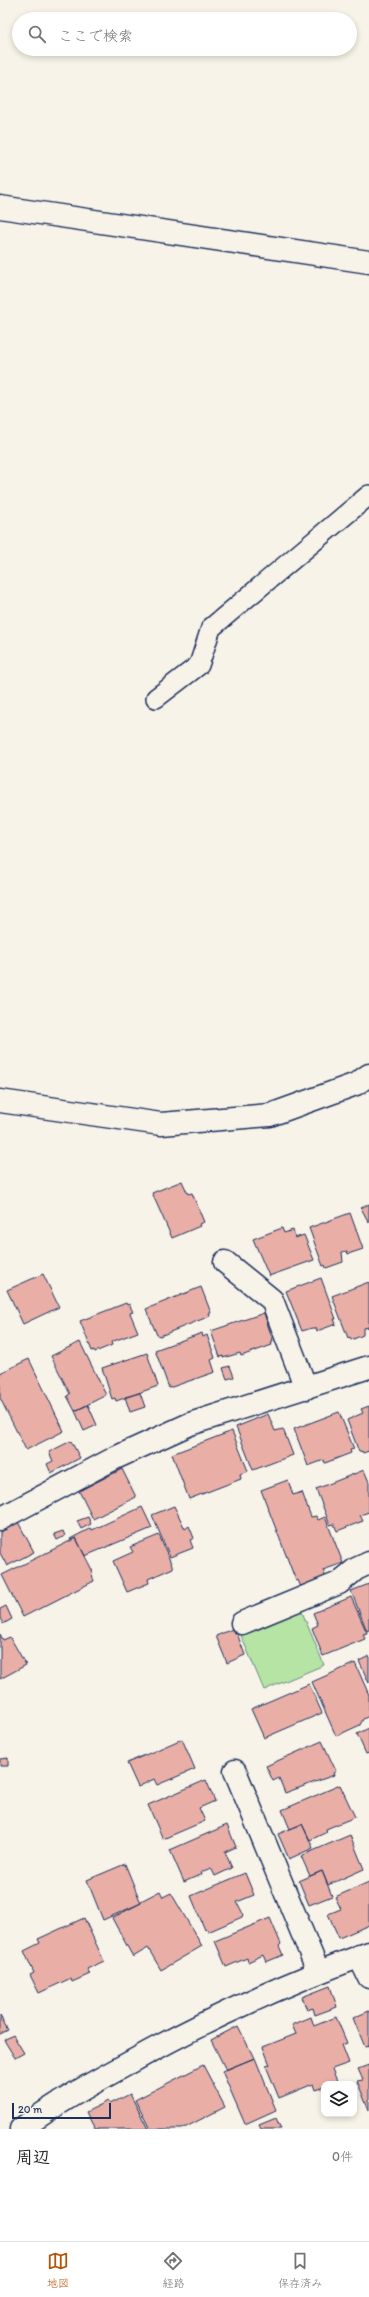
<!DOCTYPE html>
<html lang="ja">
<meta charset="utf-8">
<style>
:root{--surface:#fff;--page:#f2f2f2;--text:#202124;--muted:#757577;--line:#e0e0e0;--accent:#b45309}
body{margin:0;font-family:Itim,"Klee One",sans-serif;background:var(--page);color:var(--text)}
.controls{position:absolute;right:12px;bottom:12px;display:grid;overflow:hidden;border-radius:8px;box-shadow:0 2px 6px #0003}
.controls button{width:36px;height:36px;display:grid;place-items:center;padding:0;border:0;border-bottom:1px solid var(--line);background:var(--surface);color:var(--text);font:20px sans-serif}
.scale{position:absolute;left:12px;bottom:10px;width:99px;box-sizing:border-box;padding-left:4px;border:2px solid #1b2f5e;border-top:0;font-size:11px;line-height:14px;white-space:nowrap;color:#1b2f5e;-webkit-text-stroke:3px #f7f3e8;paint-order:stroke}
.list{margin:0;padding:0;list-style:none}
h2{display:flex;justify-content:space-between;align-items:center;height:52px;margin:0;padding:0 16px;font-size:17px}
h2 small{font-size:13px;font-weight:400;color:var(--muted)}
.icon{flex:none;width:22px;height:22px;fill:none;stroke:currentColor;stroke-width:2;stroke-linecap:round;stroke-linejoin:round}
.map{position:relative;flex:none;width:369px;height:2129px;overflow:hidden}
.search{position:absolute;background:var(--surface);box-shadow:0 2px 6px #0003;left:12px;right:12px;top:12px;height:44px;display:flex;align-items:center;gap:10px;box-sizing:border-box;padding:0 14px;border-radius:22px;color:var(--muted);font-size:15px}
.sheet{height:112px;background:var(--surface)}
nav{display:flex;justify-content:space-around;align-items:center;box-sizing:border-box;height:56px;border-top:1px solid var(--line);background:var(--surface);font-size:11px;color:var(--muted)}
nav a{display:grid;justify-items:center;gap:2px}
nav .on{color:var(--accent)}
.map>svg:first-child{display:block}
.green{fill:#b5e4a4;stroke:#688a81}
.building{fill:#e9afa7;stroke:#1b2f5e}
.lines{fill:none;stroke-linecap:round;stroke-linejoin:round}
.lane-casing{stroke:#1b2f5e;stroke-width:22}
.street-casing{stroke:#1b2f5e;stroke-width:25}
.secondary-casing{stroke:#1b2f5e;stroke-width:25}
.lane{stroke:#f7f3e8;stroke-width:19}
.street{stroke:#f7f3e8;stroke-width:22}
.secondary{stroke:#f7f3e8;stroke-width:22}
</style>
<div class="map">
<svg width="369" height="2129" viewBox="0 0 369 2129">
<rect width="100%" height="100%" fill="#f7f3e8"/>
<filter id="ink" filterUnits="userSpaceOnUse"><feTurbulence type="fractalNoise" baseFrequency=".025" numOctaves="2"/><feDisplacementMap in="SourceGraphic" scale="8" xChannelSelector="R" yChannelSelector="G"/><feConvolveMatrix kernelMatrix="1 2 1 2 8 2 1 2 1" color-interpolation-filters="sRGB"/></filter>
<g filter="url(#ink)">
<!-- green -->
<path class="green" d="M 300,1607 L 324,1665 L 264,1690 L 240,1633 Z"/>
<!-- building -->
<path class="building" d="M 182,1181 L 188,1194 L 192,1193 L 204,1222 L 199,1224 L 200,1226 L 172,1238 L 152,1193 Z
M 369,1204 L 369,1223 L 361,1208 Z
M 350,1213 L 363,1249 L 348,1254 L 347,1251 L 342,1252 L 343,1262 L 326,1268 L 325,1265 L 323,1266 L 309,1228 Z
M 282,1228 L 284,1233 L 293,1230 L 295,1238 L 304,1235 L 314,1260 L 269,1276 L 253,1239 Z
M 43,1274 L 59,1307 L 23,1324 L 7,1290 Z
M 321,1278 L 336,1319 L 334,1319 L 336,1324 L 317,1331 L 316,1328 L 312,1328 L 302,1331 L 286,1291 Z
M 369,1282 L 369,1327 L 363,1328 L 363,1335 L 351,1340 L 350,1337 L 348,1338 L 332,1296 Z
M 201,1287 L 211,1313 L 209,1313 L 210,1316 L 160,1336 L 157,1335 L 146,1309 Z
M 126,1303 L 127,1305 L 129,1304 L 133,1312 L 130,1313 L 138,1332 L 111,1342 L 112,1345 L 95,1352 L 94,1350 L 92,1351 L 80,1321 Z
M 264,1313 L 273,1341 L 271,1342 L 272,1345 L 241,1356 L 240,1353 L 223,1358 L 223,1356 L 220,1357 L 211,1331 Z
M 202,1333 L 203,1337 L 207,1335 L 215,1358 L 211,1360 L 215,1372 L 169,1388 L 155,1350 Z
M 80,1342 L 106,1395 L 75,1411 L 67,1396 L 70,1394 L 51,1356 Z
M 147,1353 L 158,1386 L 116,1401 L 115,1398 L 112,1399 L 102,1368 Z
M 29,1359 L 64,1431 L 26,1450 L 0,1398 L 0,1373 Z
M 230,1366 L 234,1377 L 227,1379 L 223,1368 Z
M 140,1393 L 145,1407 L 130,1412 L 125,1397 Z
M 88,1405 L 97,1425 L 84,1431 L 75,1411 Z
M 369,1406 L 369,1451 L 363,1453 L 362,1451 L 359,1452 L 347,1420 L 363,1413 L 361,1409 Z
M 339,1412 L 354,1449 L 350,1450 L 351,1453 L 325,1463 L 324,1460 L 308,1466 L 294,1429 Z
M 268,1414 L 275,1431 L 283,1429 L 293,1455 L 253,1470 L 236,1427 Z
M 232,1431 L 248,1471 L 240,1474 L 241,1479 L 189,1499 L 172,1454 Z
M 71,1441 L 80,1458 L 51,1473 L 47,1464 L 53,1461 L 49,1452 Z
M 122,1469 L 136,1497 L 93,1519 L 79,1491 Z
M 364,1470 L 369,1482 L 369,1512 L 360,1515 L 363,1521 L 337,1531 L 334,1524 L 330,1525 L 316,1489 Z
M 288,1480 L 293,1495 L 302,1492 L 311,1517 L 316,1516 L 318,1520 L 325,1517 L 343,1563 L 323,1570 L 326,1578 L 301,1587 L 298,1580 L 296,1581 L 261,1490 Z
M 174,1506 L 185,1529 L 189,1526 L 194,1538 L 190,1540 L 193,1548 L 170,1557 L 152,1515 Z
M 142,1507 L 152,1528 L 85,1556 L 76,1538 L 71,1540 L 70,1539 L 91,1528 L 92,1530 Z
M 88,1517 L 91,1524 L 81,1529 L 77,1521 Z
M 18,1522 L 34,1552 L 7,1566 L 0,1553 L 0,1532 Z
M 63,1531 L 65,1536 L 57,1540 L 54,1534 Z
M 159,1535 L 173,1568 L 148,1579 L 149,1583 L 127,1592 L 113,1561 L 133,1552 L 130,1547 Z
M 76,1538 L 93,1572 L 91,1573 L 94,1581 L 23,1617 L 2,1575 Z
M 369,1584 L 369,1630 L 367,1631 L 351,1591 Z
M 351,1597 L 367,1633 L 363,1634 L 365,1639 L 323,1656 L 312,1628 L 318,1625 L 313,1613 Z
M 6,1606 L 12,1619 L 3,1624 L 0,1618 L 0,1609 Z
M 235,1628 L 245,1655 L 227,1663 L 216,1636 Z
M 0,1634 L 3,1640 L 10,1637 L 26,1665 L 0,1679 Z
M 369,1656 L 369,1683 L 359,1661 Z
M 355,1663 L 369,1695 L 369,1716 L 363,1719 L 360,1725 L 336,1736 L 312,1682 Z
M 309,1684 L 322,1713 L 264,1738 L 251,1709 Z
M 369,1728 L 369,1753 L 366,1754 L 357,1734 Z
M 182,1739 L 195,1769 L 157,1785 L 154,1779 L 138,1787 L 127,1763 Z
M 322,1741 L 336,1771 L 333,1773 L 334,1775 L 285,1793 L 279,1778 L 273,1781 L 266,1766 Z
M 8,1758 L 8,1766 L 0,1766 L 0,1759 Z
M 206,1780 L 215,1801 L 199,1808 L 205,1821 L 163,1839 L 148,1805 Z
M 340,1785 L 355,1817 L 326,1829 L 327,1832 L 310,1840 L 302,1824 L 290,1829 L 282,1810 Z
M 302,1824 L 313,1848 L 289,1859 L 278,1834 Z
M 227,1825 L 236,1847 L 225,1852 L 232,1868 L 215,1876 L 211,1868 L 201,1872 L 202,1874 L 184,1882 L 170,1850 Z
M 350,1835 L 364,1869 L 328,1885 L 322,1871 L 310,1876 L 301,1856 Z
M 125,1864 L 141,1903 L 103,1920 L 87,1880 Z
M 322,1871 L 332,1896 L 309,1905 L 299,1881 Z
M 245,1873 L 254,1895 L 237,1902 L 243,1914 L 242,1917 L 208,1932 L 207,1929 L 205,1930 L 191,1896 Z
M 369,1882 L 369,1925 L 339,1938 L 328,1914 L 341,1909 L 335,1897 Z
M 160,1891 L 163,1897 L 171,1893 L 202,1946 L 161,1970 L 148,1948 L 133,1957 L 112,1918 L 141,1903 L 141,1901 Z
M 84,1918 L 104,1961 L 87,1969 L 90,1974 L 72,1982 L 71,1978 L 39,1993 L 30,1975 L 34,1973 L 24,1951 L 40,1943 L 38,1939 Z
M 270,1918 L 281,1944 L 279,1946 L 283,1955 L 266,1962 L 263,1955 L 248,1962 L 247,1958 L 226,1967 L 215,1941 Z
M 330,1986 L 337,2007 L 315,2015 L 313,2008 L 307,2010 L 302,1997 Z
M 369,2011 L 369,2046 L 365,2047 L 353,2018 Z
M 0,2016 L 8,2030 L 0,2034 Z
M 311,2017 L 314,2026 L 336,2017 L 347,2043 L 342,2045 L 349,2063 L 332,2069 L 337,2081 L 324,2084 L 324,2087 L 315,2090 L 313,2084 L 279,2098 L 266,2066 L 270,2065 L 263,2047 L 296,2034 L 292,2025 Z
M 238,2026 L 254,2058 L 226,2070 L 211,2040 Z
M 13,2035 L 24,2053 L 15,2058 L 4,2040 Z
M 255,2058 L 276,2110 L 245,2124 L 222,2071 Z
M 203,2065 L 225,2107 L 182,2129 L 150,2129 L 135,2100 Z
M 369,2065 L 369,2111 L 357,2081 L 363,2080 L 358,2069 Z
M 130,2094 L 148,2129 L 95,2129 L 86,2112 L 108,2101 L 110,2104 Z
M 276,2118 L 281,2129 L 261,2129 L 259,2125 Z"/>
<g class="lines">
<!-- lane casing -->
<g class="lane-casing">
<path id="lane" d="M 156,698 L 199,665 L 211,628 L 369,495"/>
</g>
<!-- street casing -->
<g class="street-casing">
<path id="street" d="M 0,207 L 369,262
M 225,1262 L 272,1300 L 306,1388
M 0,1519 L 115,1458 L 190,1424 L 369,1367
M 242,1623 L 339,1583 L 356,1569 L 369,1563
M 235,1771 L 318,1971
M 359,1956 L 369,1977
M 21,2129 C 53,2105 87,2086 122,2067 C 201,2022 284,1984 369,1953"/>
</g>
<!-- secondary casing -->
<g class="secondary-casing">
<path id="secondary" d="M 0,1101 L 161,1124 L 270,1115 L 356,1084 L 369,1075"/>
</g>
<!-- lane -->
<use href="#lane" class="lane"/>
<!-- street -->
<use href="#street" class="street"/>
<!-- secondary -->
<use href="#secondary" class="secondary"/>
</g>
</g>
</svg>
<div class="controls">
<button><svg class="icon" aria-label="layers" viewBox="0 0 24 24"><path d="M12 4l9 5-9 5-9-5zM3 14l9 5 9-5"/></svg></button>
</div>
<div class="scale">20 m</div>
<div class="search"><svg class="icon" aria-label="search" viewBox="0 0 24 24"><circle cx="10" cy="10" r="6"/><path d="M15 15l6 6"/></svg>ここで検索</div>
</div>
<section class="sheet">
<h2>周辺<small>0件</small></h2>
<ul class="list">
</ul>
</section>
<nav>
<a class="on"><svg class="icon" aria-label="map" viewBox="0 0 24 24"><path d="M3 6l6-2 6 2 6-2v14l-6 2-6-2-6 2zM9 4v14M15 6v14"/></svg>地図</a>
<a><svg class="icon" aria-label="directions" viewBox="0 0 24 24"><path d="M12 3l9 9-9 9-9-9zM9 14v-3h6M13 9l2 2-2 2"/></svg>経路</a>
<a><svg class="icon" aria-label="saved" viewBox="0 0 24 24"><path d="M7 4h10v16l-5-4-5 4z"/></svg>保存済み</a>
</nav>
